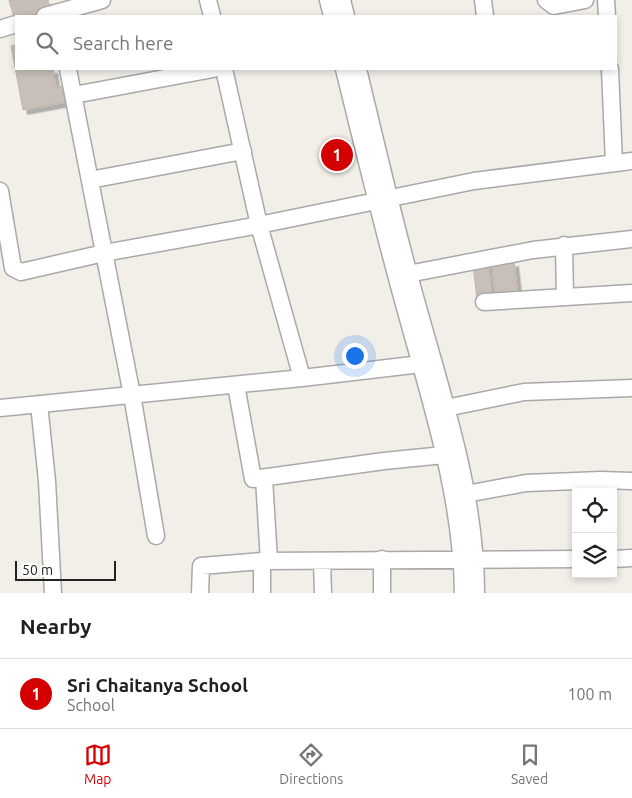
<!DOCTYPE html>
<style>
:root{--surface:#fff;--page:#f2f2f2;--text:#202124;--muted:#757577;--line:#e0e0e0;--accent:#d40000}
body{margin:0;font-family:Ubuntu,sans-serif;background:var(--page);color:var(--text)}
.controls{position:absolute;right:15px;bottom:15px;display:grid;overflow:hidden;border-radius:0px;box-shadow:0 2px 8px #0003}
.controls button{width:45px;height:45px;display:grid;place-items:center;padding:0;border:0;border-bottom:1px solid var(--line);background:var(--surface);color:var(--text);font:25px sans-serif}
.scale{position:absolute;left:15px;bottom:12px;width:101px;box-sizing:border-box;padding-left:5px;border:2px solid #222;border-top:0;font-size:14px;line-height:18px;white-space:nowrap;color:#222;-webkit-text-stroke:4px #fff;paint-order:stroke}
.you{position:absolute;left:354px;top:355px;width:18px;height:18px;margin:-12px;border:4px solid #fff;border-radius:50%;background:#1a73e8;box-shadow:0 0 0 8px #1a73e833}
.badge{display:grid;place-items:center;width:32px;height:32px;border-radius:50%;background:var(--accent);color:#fff;font-size:16px;font-weight:700}
.pin{position:absolute;translate:-50% -50%;border:2px solid #fff;box-shadow:0 1px 5px #0006}
.list{margin:0;padding:0;list-style:none}
h2{display:flex;justify-content:space-between;align-items:center;height:65px;margin:0;padding:0 20px;font-size:21px}
h2 small{font-size:16px;font-weight:400;color:var(--muted)}
.list li{display:grid;grid-template-columns:32px 1fr auto;gap:15px;align-items:center;box-sizing:border-box;height:70px;padding:0 20px;border-top:1px solid var(--line)}
.list b{display:block;font-size:19px;white-space:nowrap}
.list p{margin:0;font-size:16px;white-space:nowrap;color:var(--muted)}
.list em{font-size:16px;font-style:normal;color:var(--muted)}
.icon{flex:none;width:28px;height:28px;fill:none;stroke:currentColor;stroke-width:2;stroke-linecap:round;stroke-linejoin:round}
.map{position:relative;flex:none;width:632px;height:593px;overflow:hidden}
.search{position:absolute;background:var(--surface);box-shadow:0 2px 8px #0003;left:15px;right:15px;top:15px;height:55px;display:flex;align-items:center;gap:12px;box-sizing:border-box;padding:0 18px;border-radius:0px;color:var(--muted);font-size:19px}
.sheet{height:135px;background:var(--surface)}
nav{display:flex;justify-content:space-around;align-items:center;box-sizing:border-box;height:70px;border-top:1px solid var(--line);background:var(--surface);font-size:14px;color:var(--muted)}
nav a{display:grid;justify-items:center;gap:2px}
nav .on{color:var(--accent)}
.map>svg:first-child{display:block}
.building{fill:#c7bfb8;stroke:#c4b6ab;filter:url(#shadow)}
.lines{fill:none;stroke-linecap:round;stroke-linejoin:round}
.minor-casing{stroke:#a9a9a9;stroke-width:19}
.minor{stroke:#fff;stroke-width:16}
</style>
<div class="map">
<svg width="632" height="593" viewBox="0 0 632 593">
<defs>
<filter id="shadow"><feDropShadow dx="4.5" dy="4.5" stdDeviation="0" flood-color="#0004"/></filter>
</defs>
<rect width="100%" height="100%" fill="#f2efe9"/>
<!-- building -->
<path class="building" d="M 9,0 L 48,0 L 50,10 L 30,16 L 16,16 L 15,21 Z
M 16,45 L 16,69 L 53,69 L 56,88 L 63,86 L 66,102 L 23,110 L 11,46 Z
M 514,262 L 518,297 L 496,299 L 492,265 Z
M 488,263 L 492,299 L 477,300 L 473,265 Z"/>
<g class="lines">
<!-- minor casing -->
<g class="minor-casing">
<path id="minor" d="M 208,0 L 212,16
M 328,0 L 332,16
M 342,0 L 346,16
M 483,0 L 485,16
M 546,0 L 554,6 L 585,0
M 606,0 L 607,16
M 45,16 L 102,0
M 0,29 L 16,24
M 68,69 L 132,395 L 156,536
M 224,69 L 259,225 L 302,378
M 344,69 C 364,151 384,233 407,315 C 432,406 462,498 463,593
M 358,69 C 377,148 395,226 417,304 C 443,398 476,494 476,593
M 610,69 L 614,163
M 74,95 L 213,69
M 90,180 L 243,151
M 0,191 L 13,268 L 21,272 L 104,253 L 259,225 L 474,181 L 632,161
M 564,245 L 565,297
M 408,274 L 533,250 L 632,239
M 484,302 L 632,293
M 236,385 L 253,479 L 384,461 L 444,455
M 39,404 L 47,481 L 53,593
M 0,408 L 302,378 L 430,363
M 446,408 L 524,392 L 632,388
M 264,478 L 269,561
M 466,494 L 526,483 L 601,480 L 632,481
M 613,559 L 632,558
M 322,561 L 323,593
M 200,593 L 201,566 L 262,561 L 576,559
M 262,593 L 262,561
M 382,593 L 382,559"/>
</g>
<!-- minor -->
<use href="#minor" class="minor"/>
</g>
</svg>
<div class="controls">
<button><svg class="icon" aria-label="locate" viewBox="0 0 24 24"><circle cx="12" cy="12" r="6"/><path d="M12 2v4M12 18v4M2 12h4M18 12h4"/></svg></button>
<button><svg class="icon" aria-label="layers" viewBox="0 0 24 24"><path d="M12 4l9 5-9 5-9-5zM3 14l9 5 9-5"/></svg></button>
</div>
<div class="scale">50 m</div>
<div class="you"></div>
<div class="pin badge" style="left:337px;top:155px">1</div>
<div class="search"><svg class="icon" aria-label="search" viewBox="0 0 24 24"><circle cx="10" cy="10" r="6"/><path d="M15 15l6 6"/></svg>Search here</div>
</div>
<section class="sheet">
<h2>Nearby<small></small></h2>
<ul class="list">
<li><span class="badge">1</span><div><b>Sri Chaitanya School</b><p>School</p></div><em>100 m</em></li>
</ul>
</section>
<nav>
<a class="on"><svg class="icon" aria-label="map" viewBox="0 0 24 24"><path d="M3 6l6-2 6 2 6-2v14l-6 2-6-2-6 2zM9 4v14M15 6v14"/></svg>Map</a>
<a><svg class="icon" aria-label="directions" viewBox="0 0 24 24"><path d="M12 3l9 9-9 9-9-9zM9 14v-3h6M13 9l2 2-2 2"/></svg>Directions</a>
<a><svg class="icon" aria-label="saved" viewBox="0 0 24 24"><path d="M7 4h10v16l-5-4-5 4z"/></svg>Saved</a>
</nav>
